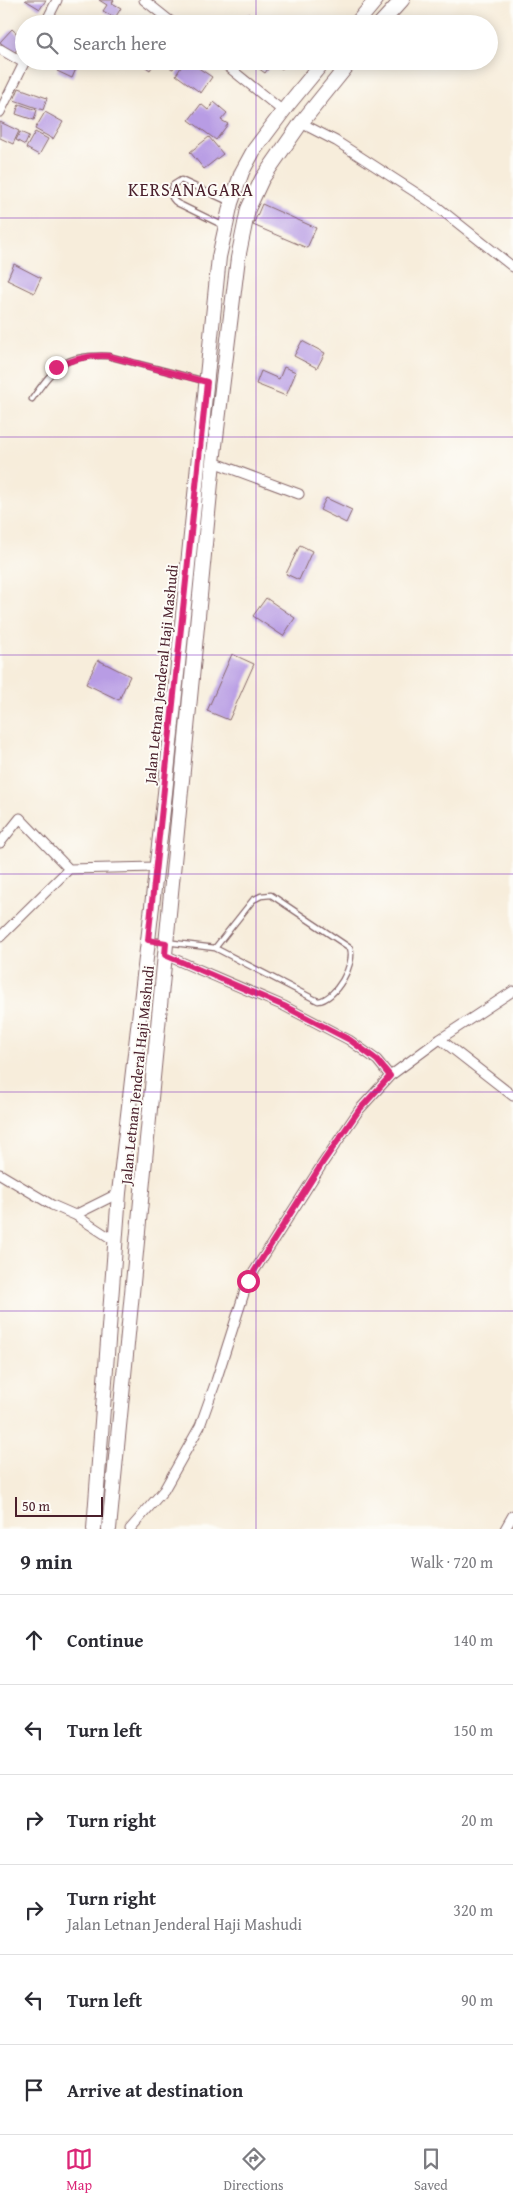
<!DOCTYPE html>
<meta charset="utf-8">
<style>
:root{--surface:#fff;--page:#f2f2f3;--text:#2b2b33;--muted:#7c7c81;--line:#e1e1e2;--accent:#db2777}
body{margin:0;font-family:"Gentium Book Plus",serif;background:var(--page);color:var(--text)}
.scale{position:absolute;left:15px;bottom:12px;width:88px;box-sizing:border-box;padding-left:5px;border:2px solid #4a1f2b;border-top:0;font-size:14px;line-height:18px;white-space:nowrap;color:#4a1f2b;-webkit-text-stroke:4px #fdfcf7;paint-order:stroke}
.stop{position:absolute;width:15px;height:15px;margin:-11px;border:4px solid #db2777;border-radius:50%;background:#fff}
.stop.end{background:#db2777;border-color:#fff;box-shadow:0 1px 5px #0008}
.list{margin:0;padding:0;list-style:none}
h2{display:flex;justify-content:space-between;align-items:center;height:65px;margin:0;padding:0 20px;font-size:21px}
h2 small{font-size:16px;font-weight:400;color:var(--muted)}
.list li{display:grid;grid-template-columns:32px 1fr auto;gap:15px;align-items:center;box-sizing:border-box;height:90px;padding:0 20px;border-top:1px solid var(--line)}
.list b{display:block;font-size:19px;white-space:nowrap}
.list p{margin:0;font-size:16px;white-space:nowrap;color:var(--muted)}
.list em{font-size:16px;font-style:normal;color:var(--muted)}
.icon{flex:none;width:28px;height:28px;fill:none;stroke:currentColor;stroke-width:2;stroke-linecap:round;stroke-linejoin:round}
.map{position:relative;flex:none;width:513px;height:1529px;overflow:hidden}
.search{position:absolute;background:var(--surface);box-shadow:0 2px 12px #0003;left:15px;right:15px;top:15px;height:55px;display:flex;align-items:center;gap:12px;box-sizing:border-box;padding:0 18px;border-radius:28px;color:var(--muted);font-size:19px}
.sheet{height:605px;background:var(--surface)}
nav{display:flex;justify-content:space-around;align-items:center;box-sizing:border-box;height:70px;border-top:1px solid var(--line);background:var(--surface);font-size:14px;color:var(--muted)}
nav a{display:grid;justify-items:center;gap:2px}
nav .on{color:var(--accent)}
.map>svg:first-child{display:block}
.building{fill:#b89ce4}
.lines{fill:none;stroke-linecap:round;stroke-linejoin:round}
.service-casing{stroke:#876769;stroke-width:7}
.minor-casing{stroke:#876769;stroke-width:11}
.primary-casing{stroke:#876769;stroke-width:16}
.service{stroke:#fff;stroke-width:4.5}
.minor{stroke:#fff;stroke-width:9}
.primary{stroke:#fff;stroke-width:14}
.route{stroke:#db2777;stroke-width:6}
.grid{fill:none;stroke:#7b2cbf;stroke-width:1;stroke-opacity:0.55}
.labels{text-anchor:middle;dominant-baseline:central;stroke-width:4;stroke-linejoin:round;paint-order:stroke}
.street-label{font-size:15px;fill:#4a1f2b;stroke:#fdfcf7}
.quarter-label{font-size:18px;letter-spacing:1px;fill:#4a1f2b;stroke:#fdfcf7}
</style>
<div class="map">
<svg width="513" height="1529" viewBox="0 0 513 1529">
<rect width="100%" height="100%" fill="#fdfcf7"/>
<filter id="ink" filterUnits="userSpaceOnUse"><feTurbulence type="fractalNoise" baseFrequency=".02" numOctaves="2"/><feDisplacementMap in="SourceGraphic" scale="10" xChannelSelector="R" yChannelSelector="G"/><feConvolveMatrix kernelMatrix="1 2 1 2 8 2 1 2 1" color-interpolation-filters="sRGB"/></filter>
<filter id="wash" filterUnits="userSpaceOnUse"><feTurbulence type="fractalNoise" baseFrequency=".0096" numOctaves="4" result="noise"/><feDisplacementMap in="SourceGraphic" scale="20" xChannelSelector="R" yChannelSelector="G"/><feGaussianBlur stdDeviation="1.12" result="paint"/><feColorMatrix in="noise" values="0 0 0 0 0 0 0 0 0 0 0 0 0 0 0 0 0 1.4 0 .05"/><feComposite in="paint" operator="in"/></filter>
<g filter="url(#wash)">
<rect width="100%" height="100%" fill="#f7eddb"/>
<g id="blocks">
<!-- building -->
<path class="building" d="M 25,0 L 46,0 L 40,9 Z
M 99,0 L 114,0 L 112,3 L 121,8 L 115,18 L 103,11 L 107,5 Z
M 248,13 L 263,24 L 241,24 Z
M 12,29 L 24,40 L 24,42 L 13,54 L 0,42 Z
M 45,61 L 76,61 L 79,62 L 72,78 L 57,71 L 59,67 Z
M 142,61 L 156,61 L 150,70 L 140,63 Z
M 166,61 L 177,61 L 173,69 L 164,65 Z
M 185,61 L 188,61 L 212,77 L 201,93 L 176,75 Z
M 248,61 L 287,61 L 282,69 L 273,62 L 265,73 Z
M 19,88 L 47,98 L 43,110 L 14,100 Z
M 214,102 L 227,113 L 221,120 L 228,124 L 216,140 L 189,120 L 201,104 L 208,110 Z
M 19,104 L 37,110 L 34,120 L 16,114 Z
M 45,112 L 63,122 L 53,139 L 35,129 Z
M 0,122 L 19,131 L 13,144 L 0,138 Z
M 20,132 L 29,136 L 25,145 L 16,140 Z
M 35,132 L 48,139 L 39,155 L 26,148 Z
M 209,137 L 223,154 L 204,169 L 190,152 Z
M 262,204 L 316,228 L 307,248 L 253,225 Z
M 14,264 L 41,278 L 34,293 L 7,280 Z
M 302,341 L 325,353 L 317,368 L 294,356 Z
M 284,367 L 296,372 L 286,396 L 256,384 L 261,371 L 279,379 Z
M 326,498 L 352,510 L 346,523 L 320,510 Z
M 300,545 L 312,551 L 299,580 L 286,574 Z
M 266,598 L 295,618 L 283,636 L 253,616 Z
M 232,654 L 254,664 L 229,720 L 207,711 Z
M 98,660 L 130,676 L 119,700 L 86,684 Z"/>
</g>
</g>
<g filter="url(#ink)">
<use href="#blocks" fill-opacity="0" stroke="#876769" stroke-width="1"/>
<g class="lines">
<!-- service casing -->
<g class="service-casing">
<path id="service" d="M 224,226 L 177,203 C 170,198 170,193 173,185 L 181,180 L 229,202
M 32,399 C 55,366 65,354 108,356 L 205,381
M 149,940 L 215,948 L 318,1001 C 335,1000 356,964 350,948 L 271,895 L 261,896 L 253,900 L 215,948"/>
</g>
<!-- minor casing -->
<g class="minor-casing">
<path id="minor" d="M 144,0 L 174,24
M 45,24 L 57,0
M 0,49 L 24,63 L 0,112
M 221,61 L 284,112
M 301,123 L 336,141 L 435,205 L 513,267
M 213,462 L 299,494
M 0,843 L 20,818 L 69,869
M 0,937 L 69,869 L 156,867
M 165,955 L 284,1006 L 349,1040 L 377,1060 L 390,1076
M 440,1039 L 513,1096
M 0,1174 L 52,1205 L 75,1215 L 115,1241
M 75,1215 L 119,1193
M 130,1529 L 164,1490 L 200,1426 L 216,1381 L 248,1281 L 323,1163 L 359,1110 L 390,1076 L 440,1039 L 513,991
M 505,1529 L 513,1515"/>
</g>
<!-- primary casing -->
<g class="primary-casing">
<path id="primary" d="M 356,24 L 376,0
M 380,24 L 402,0
M 94,1529 L 119,1193 L 165,793 L 219,257 L 231,203 L 242,172 L 254,150 L 287,106 L 324,61
M 109,1529 L 213,462 L 238,258 L 248,209 L 262,179 L 301,123 L 351,61"/>
</g>
<!-- service -->
<use href="#service" class="service"/>
<!-- minor -->
<use href="#minor" class="minor"/>
<!-- primary -->
<use href="#primary" class="primary"/>
</g>
</g>
<g class="lines" filter="url(#ink)">
<!-- route -->
<path class="route" d="M 56,367 C 74,359 88,355 108,356 L 207,382 L 148,940 L 166,943 L 165,955 L 284,1006 L 350,1040 L 377,1060 L 390,1076 L 359,1110 L 323,1162 L 248,1281"/>
</g>
<!-- grid -->
<path class="grid" d="M 256,0 L 256,24M 256,61 L 256,1529M 0,218 L 513,218M 0,437 L 513,437M 0,655 L 513,655M 0,874 L 513,874M 0,1092 L 513,1092M 0,1311 L 513,1311"/>
<g class="labels">
<!-- street labels -->
<g class="street-label">
<text transform="translate(161 674) rotate(-84)">Jalan Letnan Jenderal Haji Mashudi</text>
<text transform="translate(137 1075) rotate(-84)">Jalan Letnan Jenderal Haji Mashudi</text>
</g>
<!-- quarter labels -->
<g class="quarter-label">
<text x="191" y="189">KERSANAGARA</text>
</g>
</g>
</svg>
<div class="scale">50 m</div>
<div class="stop" style="left:248px;top:1281px"></div>
<div class="stop end" style="left:56px;top:367px"></div>
<div class="search"><svg class="icon" aria-label="search" viewBox="0 0 24 24"><circle cx="10" cy="10" r="6"/><path d="M15 15l6 6"/></svg>Search here</div>
</div>
<section class="sheet">
<h2>9 min<small>Walk · 720 m</small></h2>
<ul class="list">
<li><svg class="icon" aria-label="ahead" viewBox="0 0 24 24"><path d="M12 20V5M6 11l6-6 6 6"/></svg><div><b>Continue</b></div><em>140 m</em></li>
<li><svg class="icon" aria-label="left" viewBox="0 0 24 24"><path d="M17 20v-9H6M10 6l-5 5 5 5"/></svg><div><b>Turn left</b></div><em>150 m</em></li>
<li><svg class="icon" aria-label="right" viewBox="0 0 24 24"><path d="M7 20v-9h11M14 6l5 5-5 5"/></svg><div><b>Turn right</b></div><em>20 m</em></li>
<li><svg class="icon" aria-label="right" viewBox="0 0 24 24"><path d="M7 20v-9h11M14 6l5 5-5 5"/></svg><div><b>Turn right</b><p>Jalan Letnan Jenderal Haji Mashudi</p></div><em>320 m</em></li>
<li><svg class="icon" aria-label="left" viewBox="0 0 24 24"><path d="M17 20v-9H6M10 6l-5 5 5 5"/></svg><div><b>Turn left</b></div><em>90 m</em></li>
<li><svg class="icon" aria-label="arrive" viewBox="0 0 24 24"><path d="M6 21V4h12l-3 4 3 4H6"/></svg><div><b>Arrive at destination</b></div></li>
</ul>
</section>
<nav>
<a class="on"><svg class="icon" aria-label="map" viewBox="0 0 24 24"><path d="M3 6l6-2 6 2 6-2v14l-6 2-6-2-6 2zM9 4v14M15 6v14"/></svg>Map</a>
<a><svg class="icon" aria-label="directions" viewBox="0 0 24 24"><path d="M12 3l9 9-9 9-9-9zM9 14v-3h6M13 9l2 2-2 2"/></svg>Directions</a>
<a><svg class="icon" aria-label="saved" viewBox="0 0 24 24"><path d="M7 4h10v16l-5-4-5 4z"/></svg>Saved</a>
</nav>
